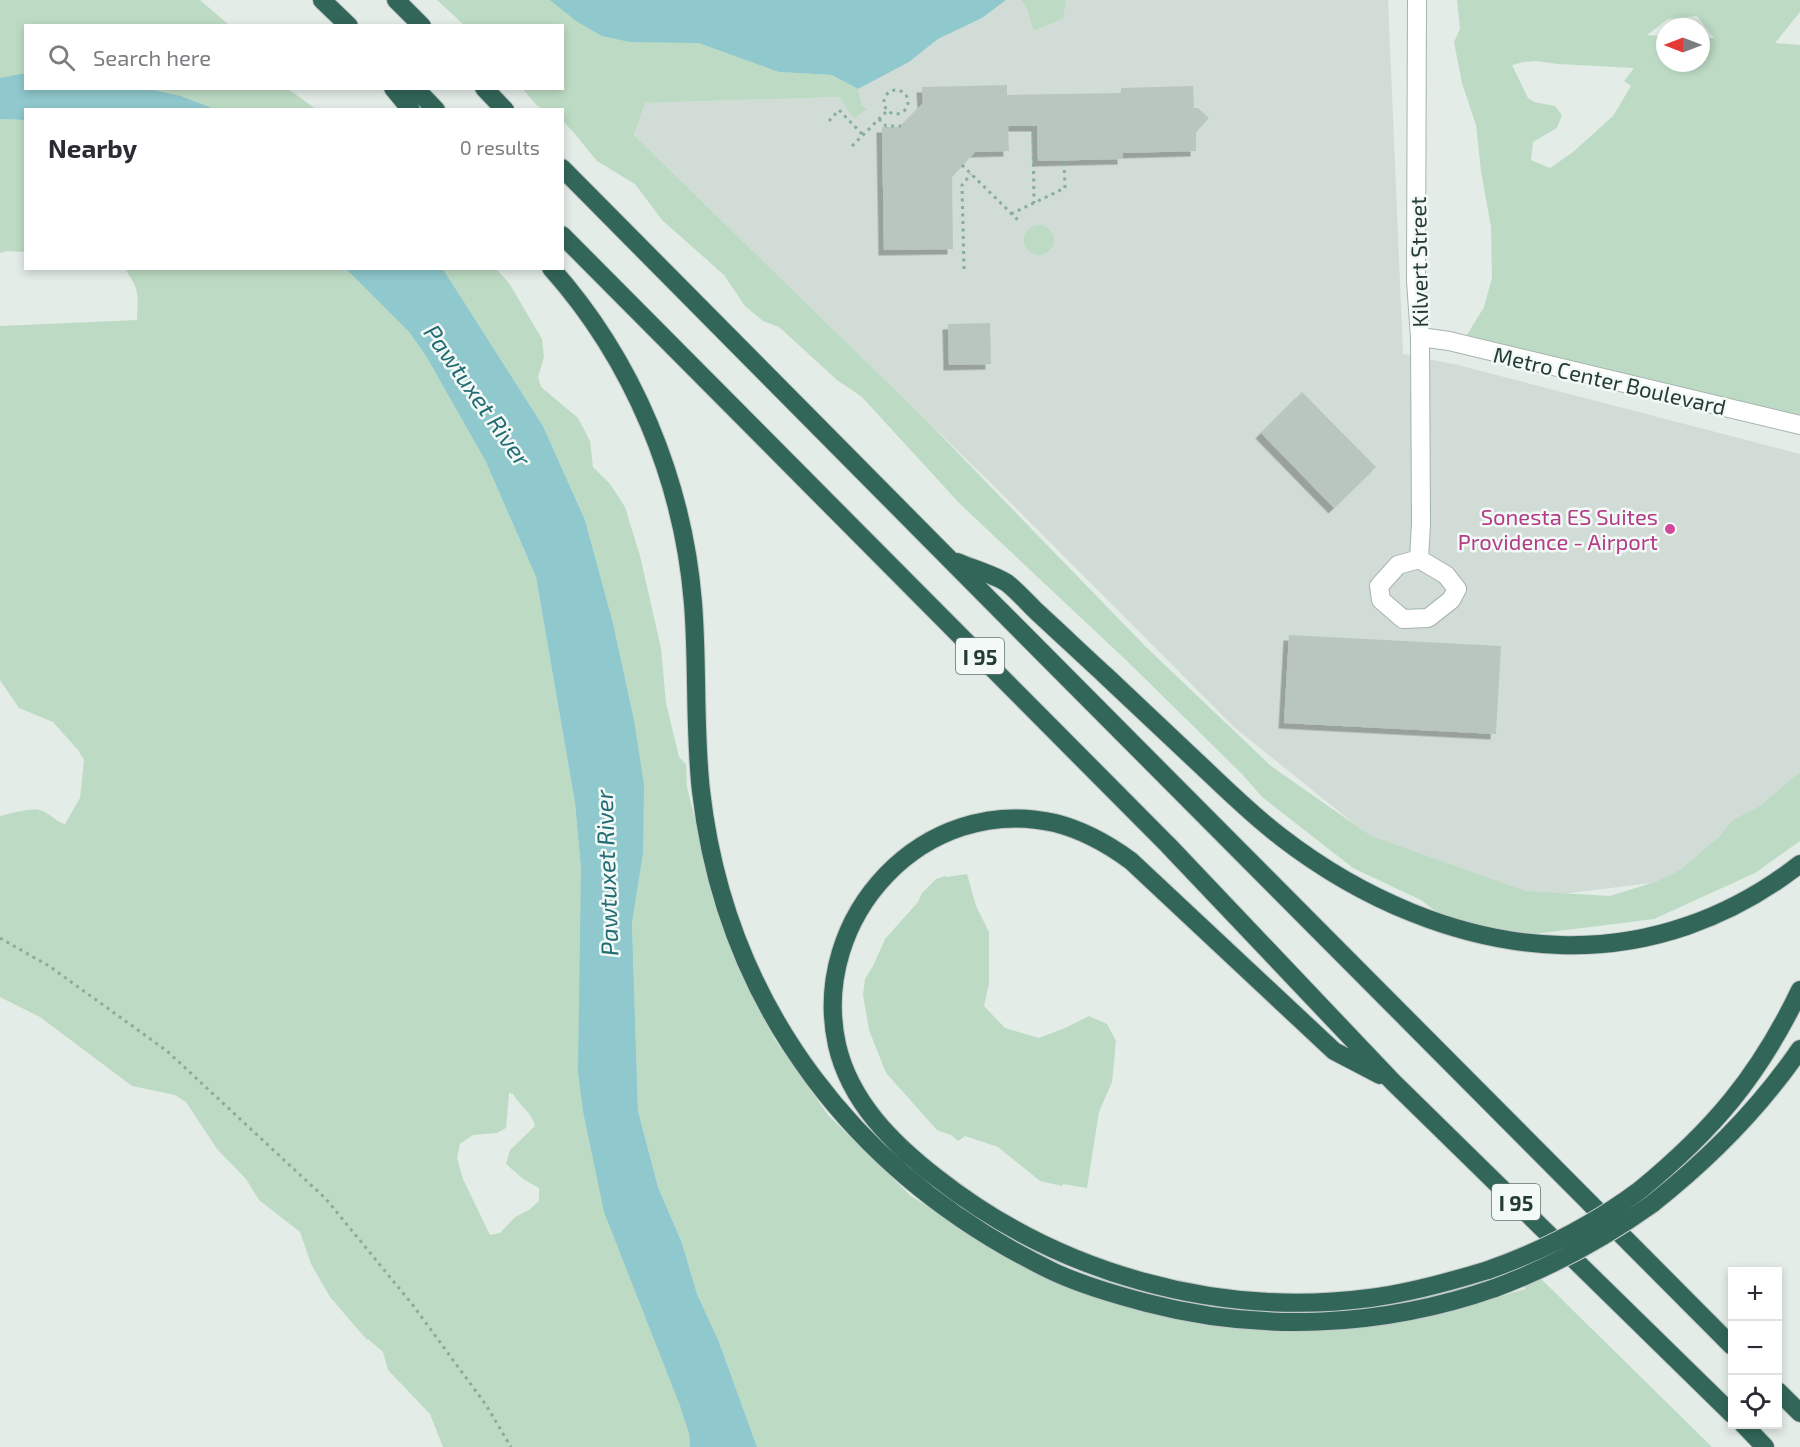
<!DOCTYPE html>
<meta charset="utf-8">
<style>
:root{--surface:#fff;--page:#f7f7f7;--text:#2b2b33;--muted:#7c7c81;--line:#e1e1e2}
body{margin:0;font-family:"Exo 2",sans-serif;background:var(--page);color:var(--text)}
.controls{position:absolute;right:18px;bottom:18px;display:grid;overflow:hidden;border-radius:0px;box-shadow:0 3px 9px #0003}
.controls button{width:54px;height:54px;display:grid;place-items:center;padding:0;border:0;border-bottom:2px solid var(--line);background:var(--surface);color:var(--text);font:30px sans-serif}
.compass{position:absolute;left:1656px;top:18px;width:54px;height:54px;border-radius:50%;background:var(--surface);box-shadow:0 3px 9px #0003;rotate:270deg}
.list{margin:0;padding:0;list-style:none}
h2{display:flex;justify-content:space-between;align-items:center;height:78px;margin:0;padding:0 24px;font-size:26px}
h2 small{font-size:20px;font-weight:400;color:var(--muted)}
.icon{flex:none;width:33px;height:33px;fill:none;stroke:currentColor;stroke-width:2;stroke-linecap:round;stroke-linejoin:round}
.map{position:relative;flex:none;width:1800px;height:1447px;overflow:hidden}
.search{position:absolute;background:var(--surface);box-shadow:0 3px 9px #0003;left:24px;top:24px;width:540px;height:66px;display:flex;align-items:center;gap:15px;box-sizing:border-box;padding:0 21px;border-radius:0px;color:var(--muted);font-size:22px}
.panel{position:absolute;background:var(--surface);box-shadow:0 3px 9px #0003;left:24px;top:108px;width:540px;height:162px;border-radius:0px}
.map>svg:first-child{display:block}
.built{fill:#d1dcd6}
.green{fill:#bddbc4;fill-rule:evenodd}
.water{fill:#8fc8cd}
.building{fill:#b9c6c0;filter:url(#shadow)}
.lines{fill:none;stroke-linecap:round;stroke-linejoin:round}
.minor-casing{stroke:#a6b4ae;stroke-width:20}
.tertiary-casing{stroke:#a6b4ae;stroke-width:20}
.motorway-casing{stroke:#c2c8c6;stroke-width:20}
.path{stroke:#86ad9e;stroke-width:3;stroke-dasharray:3 4.5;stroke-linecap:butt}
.minor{stroke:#fff;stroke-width:18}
.tertiary{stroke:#fff;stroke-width:18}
.motorway{stroke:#326658;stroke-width:18}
.motorway-bridge-casing{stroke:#c2c8c6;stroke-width:20;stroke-linecap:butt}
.motorway-bridge{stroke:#326658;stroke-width:18}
.hotel-dot{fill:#d1479c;stroke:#f3f9f6;stroke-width:2}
.labels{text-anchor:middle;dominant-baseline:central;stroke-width:5;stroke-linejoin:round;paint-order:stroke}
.shield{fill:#f3f9f6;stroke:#62756e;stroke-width:1.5}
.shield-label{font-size:21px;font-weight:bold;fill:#243c34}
.street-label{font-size:22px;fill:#243c34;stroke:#f3f9f6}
.hotel-label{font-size:22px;fill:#b23c85;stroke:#f3f9f6;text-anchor:end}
.water-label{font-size:24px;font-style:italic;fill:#226c74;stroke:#f3f9f6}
</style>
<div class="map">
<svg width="1800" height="1447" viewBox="0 0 1800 1447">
<defs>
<filter id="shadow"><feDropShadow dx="-5.5" dy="5.5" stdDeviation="0" flood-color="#0004"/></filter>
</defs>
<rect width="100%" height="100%" fill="#e3ece7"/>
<!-- built -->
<path class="built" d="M 1006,0 L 1388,0 L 1403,354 L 1458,365 L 1800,454 L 1800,801 L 1691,878 L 1530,898 L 1387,850 L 1235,728 L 1009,501 L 634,135 L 645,103 L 839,97 L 858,89 L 909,62 L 938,39 L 982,18 Z"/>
<!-- green -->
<path class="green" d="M 0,0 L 200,0 L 229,25 L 26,26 L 25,74 L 0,78 Z
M 437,0 L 692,0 L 779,72 L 832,75 L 858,89 L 862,106 L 867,109 L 854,118 L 839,97 L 645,103 L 634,135 L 924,418 L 1147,648 L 1271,766 L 1371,836 L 1525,891 L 1610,896 L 1658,881 L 1680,870 L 1719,837 L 1733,820 L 1760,806 L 1800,772 L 1800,841 L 1755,873 L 1654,919 L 1534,934 L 1488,927 L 1469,927 L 1438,913 L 1421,900 L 1353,868 L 1262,797 L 1243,775 L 1127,661 L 960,504 L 862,397 L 837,380 L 779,327 L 763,321 L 745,306 L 724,275 L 662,220 L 635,184 L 597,161 L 574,133 L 563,121 L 562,110 C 537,109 539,109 523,89 L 562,88 L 562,26 L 464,25 Z
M 1021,0 L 1066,0 L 1063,18 L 1034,31 L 1026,6 Z
M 1457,0 L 1800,0 L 1800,12 L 1775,43 L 1800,45 L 1800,420 L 1467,335 L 1484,307 L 1492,278 L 1491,227 L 1481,171 L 1476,125 L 1462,83 L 1454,42 L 1460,29 ZM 1697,16 L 1714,38 L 1701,38 L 1701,63 L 1665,63 L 1665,36 L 1647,35 L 1668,19 ZM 1535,61 L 1558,64 L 1634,68 L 1624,81 L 1631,86 L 1613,116 L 1573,152 L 1550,168 L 1531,160 L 1533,142 L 1557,128 L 1562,115 L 1555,106 L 1534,102 L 1528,98 L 1512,65 L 1524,62 Z
M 149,89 L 288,89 L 316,109 L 215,109 L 181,96 Z
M 0,119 L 25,120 L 25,252 L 7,251 L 0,253 Z
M1024 240a15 15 0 1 1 30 0a15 15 0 1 1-30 0Z
M 125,269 L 346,269 L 409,332 L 426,356 L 486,462 L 536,577 L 575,803 L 581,869 L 679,1403 L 689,1434 L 690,1447 L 443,1447 L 430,1414 L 388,1370 L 383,1352 L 368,1339 L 367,1340 L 330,1297 L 311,1264 L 300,1232 L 259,1200 L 246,1179 L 217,1149 L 186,1102 L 175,1095 L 132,1086 L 40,1017 L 0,997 L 0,816 C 10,814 29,808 39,810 C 49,812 56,822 65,824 L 80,798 L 84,760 L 78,750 L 53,722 L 19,708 L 0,680 L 0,326 L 137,320 C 138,293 140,291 125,269 ZM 509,1093 L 513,1094 C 520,1107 532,1112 535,1126 L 510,1150 L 506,1164 L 523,1179 L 539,1188 L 539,1201 L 529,1210 L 515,1217 L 500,1233 L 490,1235 L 463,1179 L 457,1158 L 460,1144 L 473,1135 L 497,1133 L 506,1128 Z
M 443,269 L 496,269 L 509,283 L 542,339 L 544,357 L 538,377 L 541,387 L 578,418 L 590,441 L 593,467 L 610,484 L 625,507 L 640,556 L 661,648 L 666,703 L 679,757 L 686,764 L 687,787 L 715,901 L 775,1040 L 828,1115 L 911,1196 L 1042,1277 L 1098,1299 L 1213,1325 L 1314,1331 L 1440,1314 L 1525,1289 L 1522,1275 L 1532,1270 L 1712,1447 L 757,1447 L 719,1342 L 697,1294 L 682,1243 L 658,1187 L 638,1111 L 632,923 L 643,854 L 634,720 L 613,623 L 585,520 L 543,426 Z
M 967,874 L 976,906 L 989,932 L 989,984 L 984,1006 L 1005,1028 L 1039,1038 L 1065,1028 L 1089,1016 L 1107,1024 L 1116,1041 L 1112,1082 L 1099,1112 L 1087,1188 L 1063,1184 L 1062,1186 L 1040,1181 L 998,1147 L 965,1136 L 958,1141 L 951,1135 L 937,1130 L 886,1073 L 869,1030 L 863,995 L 865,979 L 873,966 L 885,939 L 918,902 L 922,893 L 936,879 L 945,876 L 946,877 Z"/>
<!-- water -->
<path class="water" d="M 550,0 L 1006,0 L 982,18 L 938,39 L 909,62 L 858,89 L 832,75 L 779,72 L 699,43 L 630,42 L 602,36 L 576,21 Z
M 20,74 L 25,74 L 26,88 L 149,89 L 181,96 L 215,109 L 26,110 L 25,120 L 0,119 L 0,78 Z
M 346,269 L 443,269 L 543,426 L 585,520 L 613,623 L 634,720 L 644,785 L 643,854 L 632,923 L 638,1111 L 658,1187 L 682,1243 L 697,1294 L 719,1342 L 757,1447 L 690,1447 L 689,1434 L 679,1403 L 604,1212 L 583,1111 L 578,1072 L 581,869 L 575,803 L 536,577 L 486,462 L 426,356 L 409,332 Z"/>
<!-- building -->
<path class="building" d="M 1007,85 L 1007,95 L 1121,93 L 1121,88 L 1193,86 L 1194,108 L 1198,108 L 1209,118 L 1198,130 L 1196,130 L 1196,151 L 1123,153 L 1123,159 L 1038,161 L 1037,126 L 1008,126 L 1009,151 L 975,152 L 952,177 L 953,249 L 884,250 L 882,127 L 900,127 L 901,126 L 923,103 L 922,87 Z
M 990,323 L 991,364 L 949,365 L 948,324 Z
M 1302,392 L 1376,467 L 1334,508 L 1261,433 Z
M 1289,635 L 1501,646 L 1496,734 L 1284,723 Z"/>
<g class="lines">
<!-- minor casing -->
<g class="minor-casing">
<path id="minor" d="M 1419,559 L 1446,575 L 1457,589 L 1451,600 L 1428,618 L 1403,619 L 1381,600 L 1379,586 L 1398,565 L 1419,559 L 1421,524 L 1420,337"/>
</g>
<!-- tertiary casing -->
<g class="tertiary-casing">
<path id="tertiary" d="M 1417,0 L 1416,281 L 1420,337 L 1449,341 L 1800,425"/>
</g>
<!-- motorway casing -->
<g class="motorway-casing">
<path id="motorway" d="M 322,0 L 349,26
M 396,0 L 422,26
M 393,88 L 411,110
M 415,88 L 436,110
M 484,88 L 505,110
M 562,168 L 993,603 L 1732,1346
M 562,235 L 1168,845 L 1393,1082 L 1732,1414
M 551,268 C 633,360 683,480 693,603 C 698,665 694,729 701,791 C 726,1009 859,1178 1054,1272 C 1084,1286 1116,1295 1147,1303 C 1262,1333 1384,1327 1495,1288
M 957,562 C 971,568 995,575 1007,583 C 1017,591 1027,602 1036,611 C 1059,632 1082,654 1105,675 C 1140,708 1175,741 1210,774 C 1233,796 1256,818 1281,837 C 1360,898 1459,942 1560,945 C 1648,948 1731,918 1800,864
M 1380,1075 L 1334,1051 L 1131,861 C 1108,844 1083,830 1055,823 C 924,793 809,917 837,1045 C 850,1102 893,1144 937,1178 C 1058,1273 1216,1318 1370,1298 C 1410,1293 1449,1282 1488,1270
M 1640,1190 C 1713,1130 1759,1076 1800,990
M 1652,1204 C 1709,1159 1759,1109 1800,1049
M 1778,1391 L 1800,1413
M 1743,1424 L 1765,1447"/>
</g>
<!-- path -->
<path class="path" d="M884 102a12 12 0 1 1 24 0a12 12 0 1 1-24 0Z
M 879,119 L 886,126 L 901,126
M 829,121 L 839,110 L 863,135
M 1033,126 L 1034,203
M 852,146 L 887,111
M 962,165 L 1019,221
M 1011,214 L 1065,188 L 1064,161
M 964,269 L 962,185 L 971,174
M 0,938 L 49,966 L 167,1051 L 326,1199 L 412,1304 L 486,1405 L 511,1447"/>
<!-- minor -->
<use href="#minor" class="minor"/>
<!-- tertiary -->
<use href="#tertiary" class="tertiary"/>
<!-- motorway -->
<use href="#motorway" class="motorway"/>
<!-- motorway-bridge casing -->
<g class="motorway-bridge-casing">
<path id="motorway-bridge" d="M 1488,1270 C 1542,1251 1593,1225 1640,1190
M 1495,1288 C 1551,1267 1603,1239 1652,1204"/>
</g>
<!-- motorway-bridge -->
<use href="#motorway-bridge" class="motorway-bridge"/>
</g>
<!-- markers -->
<circle class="hotel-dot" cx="1670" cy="529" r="6"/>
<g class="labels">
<!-- shield labels -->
<g class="shield">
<rect x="956" y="638" width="48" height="36" rx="4.5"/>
<rect x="1492" y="1184" width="48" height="36" rx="4.5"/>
</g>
<g class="shield-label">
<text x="980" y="656">I 95</text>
<text x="1516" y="1202">I 95</text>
</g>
<!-- street labels -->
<g class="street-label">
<text transform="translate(1418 262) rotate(-91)">Kilvert Street</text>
<text transform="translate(1610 380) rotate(13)">Metro Center Boulevard</text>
</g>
<!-- hotel labels -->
<g class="hotel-label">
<text x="1658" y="516">Sonesta ES Suites<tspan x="1658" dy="25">Providence - Airport</tspan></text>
</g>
<!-- water labels -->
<g class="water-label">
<text transform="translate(478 395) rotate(55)">Pawtuxet River</text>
<text transform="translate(606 873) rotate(-92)">Pawtuxet River</text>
</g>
</g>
</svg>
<div class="controls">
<button>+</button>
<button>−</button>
<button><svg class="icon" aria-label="locate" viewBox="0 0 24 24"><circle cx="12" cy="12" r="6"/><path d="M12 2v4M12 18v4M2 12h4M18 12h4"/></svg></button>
</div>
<svg class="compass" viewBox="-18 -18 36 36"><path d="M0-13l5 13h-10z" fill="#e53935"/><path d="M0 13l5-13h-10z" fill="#7c7c81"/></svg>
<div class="search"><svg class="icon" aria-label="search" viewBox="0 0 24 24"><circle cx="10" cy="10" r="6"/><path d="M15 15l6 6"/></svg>Search here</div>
<section class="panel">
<h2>Nearby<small>0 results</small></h2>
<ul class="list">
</ul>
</section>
</div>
